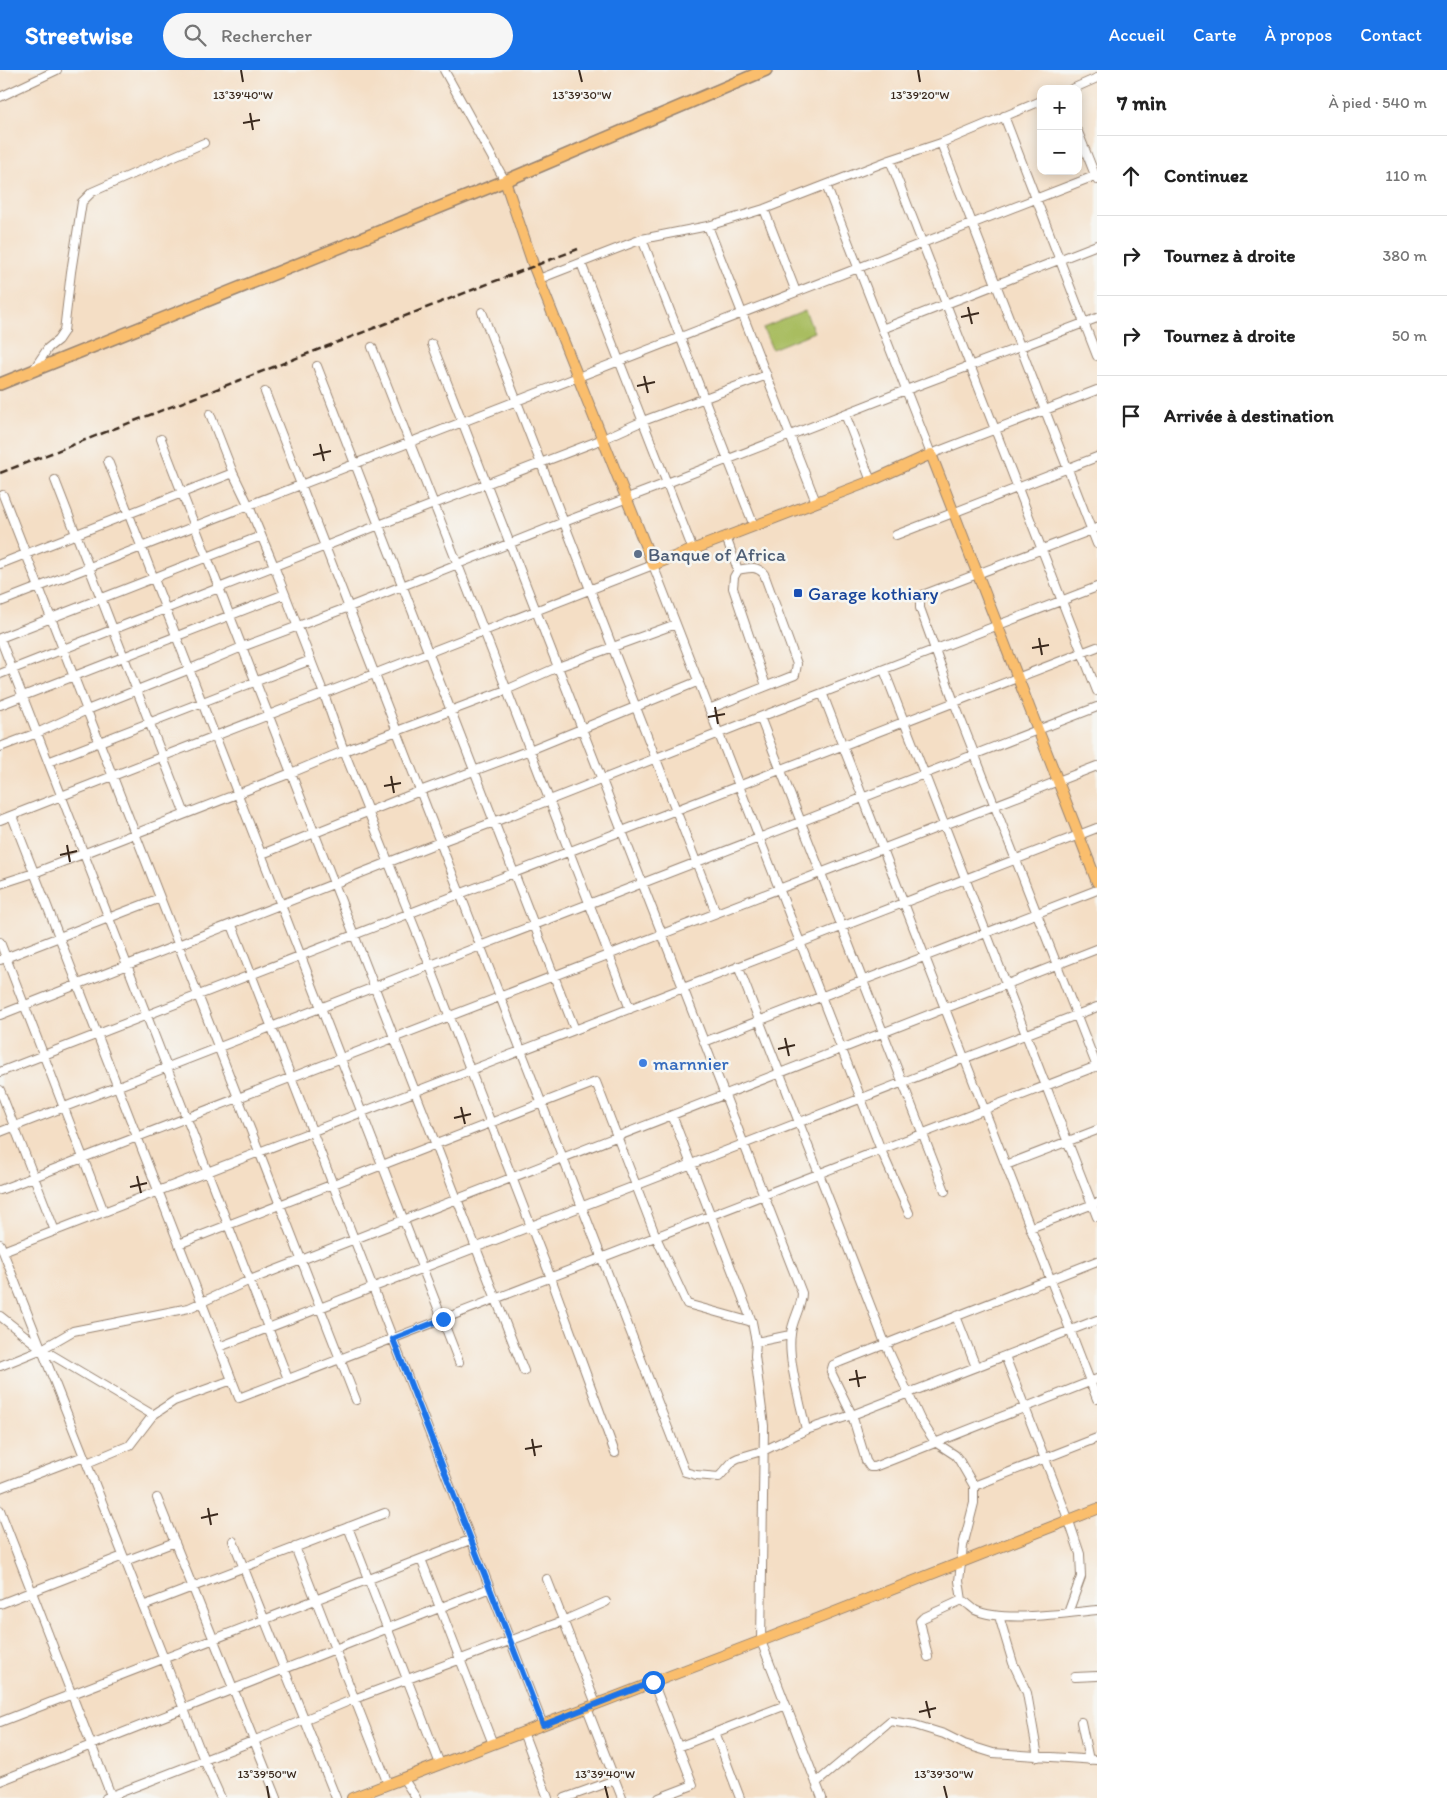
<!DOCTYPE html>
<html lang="fr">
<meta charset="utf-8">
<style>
:root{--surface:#fff;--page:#f6f6f6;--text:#222;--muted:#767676;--line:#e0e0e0;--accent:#1a73e8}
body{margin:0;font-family:Itim,sans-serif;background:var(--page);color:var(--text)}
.controls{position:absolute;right:15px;top:15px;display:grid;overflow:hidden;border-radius:10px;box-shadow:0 2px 12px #0003}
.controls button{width:45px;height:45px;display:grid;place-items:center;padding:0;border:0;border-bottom:1px solid var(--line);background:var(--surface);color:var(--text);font:25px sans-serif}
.stop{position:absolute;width:15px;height:15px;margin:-11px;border:4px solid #1a73e8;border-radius:50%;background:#fff}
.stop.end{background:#1a73e8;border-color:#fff;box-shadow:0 1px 5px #0008}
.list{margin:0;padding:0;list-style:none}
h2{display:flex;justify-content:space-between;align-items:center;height:65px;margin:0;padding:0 20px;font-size:21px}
h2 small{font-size:16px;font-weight:400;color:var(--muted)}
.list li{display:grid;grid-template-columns:32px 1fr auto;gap:15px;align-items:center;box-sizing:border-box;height:80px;padding:0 20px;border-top:1px solid var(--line)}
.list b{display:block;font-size:19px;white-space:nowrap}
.list em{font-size:16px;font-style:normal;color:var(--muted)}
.icon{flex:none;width:28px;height:28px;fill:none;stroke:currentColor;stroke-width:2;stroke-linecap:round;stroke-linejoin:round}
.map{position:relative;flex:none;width:1097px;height:1728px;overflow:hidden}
header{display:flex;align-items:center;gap:30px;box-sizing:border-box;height:70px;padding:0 25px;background:var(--accent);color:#fff}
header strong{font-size:24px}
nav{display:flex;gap:28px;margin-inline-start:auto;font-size:18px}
.search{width:350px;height:45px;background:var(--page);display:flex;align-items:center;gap:12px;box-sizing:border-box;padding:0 18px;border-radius:28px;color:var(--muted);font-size:19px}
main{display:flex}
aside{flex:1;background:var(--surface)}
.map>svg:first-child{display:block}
.green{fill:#a9bd61;stroke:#727440}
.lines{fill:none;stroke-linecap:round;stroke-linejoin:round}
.minor-casing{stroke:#988472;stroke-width:10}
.major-casing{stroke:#988472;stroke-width:12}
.highway-casing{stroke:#988472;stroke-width:14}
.minor{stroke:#fff;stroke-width:8}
.major{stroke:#fabe6d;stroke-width:10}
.highway{stroke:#fabe6d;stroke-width:11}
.rail{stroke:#3b2a1e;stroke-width:2.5;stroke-dasharray:8 4;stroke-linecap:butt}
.route{stroke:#1a73e8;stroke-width:6}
.ticks{fill:none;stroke:#3b2a1e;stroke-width:2}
.service-dot{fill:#5c6f8a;stroke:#f6f6f2;stroke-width:2}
.transit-dot{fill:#1a4fb4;stroke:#f6f6f2;stroke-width:2}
.shop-dot{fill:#3f7fe0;stroke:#f6f6f2;stroke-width:2}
.labels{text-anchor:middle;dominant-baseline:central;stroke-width:5;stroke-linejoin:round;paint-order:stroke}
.service-label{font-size:19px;fill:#4e5e75;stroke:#f6f6f2;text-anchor:start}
.transit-label{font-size:19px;fill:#164399;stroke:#f6f6f2;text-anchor:start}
.shop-label{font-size:19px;fill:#366cbe;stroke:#f6f6f2;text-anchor:start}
.ticks-label{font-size:12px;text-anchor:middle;fill:#3b2a1e;stroke:#f6f6f2;stroke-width:5;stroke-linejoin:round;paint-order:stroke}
</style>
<header>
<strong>Streetwise</strong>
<div class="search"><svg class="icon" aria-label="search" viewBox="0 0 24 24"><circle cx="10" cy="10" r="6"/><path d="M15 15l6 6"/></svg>Rechercher</div>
<nav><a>Accueil</a><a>Carte</a><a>À propos</a><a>Contact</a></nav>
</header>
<main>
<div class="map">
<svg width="1097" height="1728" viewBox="0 0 1097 1728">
<rect width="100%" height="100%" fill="#f6f6f2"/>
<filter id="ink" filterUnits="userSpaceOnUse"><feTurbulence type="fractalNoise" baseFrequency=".02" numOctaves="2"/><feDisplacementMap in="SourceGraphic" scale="10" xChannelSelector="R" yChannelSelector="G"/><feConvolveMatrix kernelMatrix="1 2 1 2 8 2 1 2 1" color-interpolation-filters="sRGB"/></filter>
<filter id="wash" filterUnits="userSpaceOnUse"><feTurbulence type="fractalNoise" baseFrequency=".0096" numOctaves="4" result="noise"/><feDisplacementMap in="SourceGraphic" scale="20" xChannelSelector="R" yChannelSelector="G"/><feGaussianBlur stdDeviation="1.12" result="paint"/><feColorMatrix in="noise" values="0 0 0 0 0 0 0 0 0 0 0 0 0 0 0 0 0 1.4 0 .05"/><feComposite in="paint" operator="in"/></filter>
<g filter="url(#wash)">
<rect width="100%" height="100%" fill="#f4dec5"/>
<!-- green -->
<path class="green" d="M 805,241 L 814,262 L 772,279 L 763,258 Z"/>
</g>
<g filter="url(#ink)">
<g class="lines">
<!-- minor casing -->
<g class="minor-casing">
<path id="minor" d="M 444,0 L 505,111
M 1072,19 L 1097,8
M 0,27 L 57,0
M 1004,46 L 1097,286
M 1078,62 L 1097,110
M 941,73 L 1097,474
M 890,90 L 1097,621
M 826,115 L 931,384 L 1097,320
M 764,139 L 796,222
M 708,156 L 816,432
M 642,169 L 754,456
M 581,193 L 693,480
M 539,209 L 642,169 L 708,156 L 764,139 L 890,90 L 941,73 L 1041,31
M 482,242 L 716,843
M 882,259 L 1097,175
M 432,274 L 802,1223 C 802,1237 792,1250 791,1264 C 787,1289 801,1335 806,1360
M 372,277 L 484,561 L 630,939
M 317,296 L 575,960
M 34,299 L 48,278 L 58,270 L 64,261 L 71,202 L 82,132 L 92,122 L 204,73
M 265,322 L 685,1402 L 696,1405 L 719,1407 L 734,1390 L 738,1388 L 765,1380 L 806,1360 L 852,1345 L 1097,1250
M 210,344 L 233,403 L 248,434 L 274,496 L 324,624 L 344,681 L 430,896 L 551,1208 L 615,1383
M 845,344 L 871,411
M 161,369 L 524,1301
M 108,391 L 459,1292
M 55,410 L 185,744
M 3,425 L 356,1330
M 1097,458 L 920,526 L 920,538 L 954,632 L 1097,997
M 896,465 L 1097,387
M 726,467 L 738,500 L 734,507 L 733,518 L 766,616
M 0,494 L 233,403
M 0,532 L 1097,105
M 0,568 L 288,1309
M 0,568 L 261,466
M 884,600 L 1097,1147
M 0,604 L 379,455 L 603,369 L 643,351 L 767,305
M 823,625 L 1097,1329
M 0,635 L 285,524
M 709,639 L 795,605 L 797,594 L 764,504 C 756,495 749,498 738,500
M 760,647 L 945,1121
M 0,677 L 37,663 L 87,640 L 190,599 L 242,577 L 349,537 L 564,452 L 667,413 L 906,320 L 1097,248
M 48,692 L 311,590
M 12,746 L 239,1328 L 1097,996
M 0,750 L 653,495 L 881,1080 L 909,1143
M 262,784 L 420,721 L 530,680 L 699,611
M 0,814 L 34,803 L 291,703 L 344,681 L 506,620 L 558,597 L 676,554
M 232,855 L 543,1655
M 0,872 L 104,1142
M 0,890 L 160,828
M 738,896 L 885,1273 L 920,1349 L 935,1372 L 955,1385 L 959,1390 L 974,1416 L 974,1433 L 963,1476 L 959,1511 L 962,1530 C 967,1533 971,1537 975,1540 C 1002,1553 1067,1543 1097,1540
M 0,945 L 440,772 L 494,752 L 760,647 L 1097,517
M 704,972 L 1097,820
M 0,1002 L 1097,577
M 0,1020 L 55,1161
M 672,1045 L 752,1252 L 756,1272 L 755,1286 L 764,1356 L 761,1571 L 822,1728
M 0,1062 L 1097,637
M 1006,1095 L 1097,1060
M 0,1120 L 1097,696
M 1030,1158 L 1096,1133
M 0,1174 L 204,1690 L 221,1728
M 179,1174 L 596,1012 L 656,1167 L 687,1234 L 752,1252
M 3,1181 L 1097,758
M 1097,1191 L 840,1292 L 833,1295 L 831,1302 L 852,1345 L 866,1391 L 870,1397 L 874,1397 L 1097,1309
M 0,1246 L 42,1279 L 153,1345
M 956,1246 L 976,1297
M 756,1272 L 790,1265
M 219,1277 L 1097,937
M 1005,1286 L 1069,1451 L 1080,1484 L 1081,1507 L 1068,1543
M 0,1296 L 42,1279 L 73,1261 L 189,1238 L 250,1210 L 1097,879
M 87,1393 L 130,1375 L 153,1345 L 174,1331 L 232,1310
M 974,1416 L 1097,1368
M 0,1418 L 84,1386
M 157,1428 L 277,1728
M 0,1440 L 112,1728
M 348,1457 L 440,1694
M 233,1471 L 336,1728
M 295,1477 L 388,1714
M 421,1489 L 493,1674
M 125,1491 L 175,1472
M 547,1509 L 596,1634
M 0,1534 L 123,1486
M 143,1536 L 385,1443
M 999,1546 L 1013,1593 L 1027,1623 L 1038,1687
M 928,1587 L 920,1551 L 923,1548 L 962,1530
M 1075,1607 L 1097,1606
M 653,1612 L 693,1715 L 659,1728
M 587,1638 L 622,1728
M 0,1652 L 470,1470
M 1081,1652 L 1089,1690
M 523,1662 L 548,1728
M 715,1662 L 740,1728
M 678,1677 L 786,1635
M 403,1708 L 416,1728
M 0,1711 L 490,1518
M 816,1713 L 890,1651 L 915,1655 L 944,1664 L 964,1674 L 993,1683 L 1097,1690
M 106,1728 L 253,1671 L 354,1629 L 563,1551 L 606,1532
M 565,1728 L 615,1710"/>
</g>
<!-- major casing -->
<g class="major-casing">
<path id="major" d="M 505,111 L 534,197 L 653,495 L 871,411 L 931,384 L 1097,812
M 352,1728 L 761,1571 L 1097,1439"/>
</g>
<!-- highway casing -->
<g class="highway-casing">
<path id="highway" d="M 0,314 L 505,111 L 766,0"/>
</g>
<!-- minor -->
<use href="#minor" class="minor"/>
<!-- major -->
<use href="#major" class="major"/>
<!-- highway -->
<use href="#highway" class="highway"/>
<!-- rail -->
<path class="rail" d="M 0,403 L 578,179"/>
</g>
</g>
<g class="lines" filter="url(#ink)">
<!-- route -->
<path class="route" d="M 443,1249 L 393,1269 L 543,1655 L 653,1612"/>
</g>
<!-- ticks -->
<path class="ticks" d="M 241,0 L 243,12M 579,0 L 582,12M 918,0 L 920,12M 250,43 L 253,60M 243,53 L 260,50M 968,237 L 972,254M 961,247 L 979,243M 644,306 L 648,323M 637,316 L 655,312M 320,374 L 324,391M 313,385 L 331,381M 1039,568 L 1042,585M 1032,578 L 1049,575M 715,637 L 718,654M 708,647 L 725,644M 391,706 L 394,723M 384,716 L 401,713M 67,775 L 70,792M 60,785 L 77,781M 785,968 L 789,986M 778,979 L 795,975M 461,1037 L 465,1054M 454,1048 L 471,1044M 137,1106 L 141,1123M 130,1117 L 147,1113M 856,1300 L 859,1317M 849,1310 L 866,1307M 532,1369 L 535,1386M 525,1379 L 542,1376M 208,1438 L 211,1455M 201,1448 L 218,1444M 926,1631 L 930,1648M 919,1642 L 936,1638M 267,1716 L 269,1728M 605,1716 L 608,1728M 944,1716 L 947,1728"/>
<!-- markers -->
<circle class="service-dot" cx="638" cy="484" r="5"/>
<rect class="transit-dot" x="793" y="518" width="10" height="10" rx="2.5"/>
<circle class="shop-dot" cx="643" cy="993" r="5"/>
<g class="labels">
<!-- service labels -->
<g class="service-label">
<text x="648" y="484">Banque of Africa</text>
</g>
<!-- transit labels -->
<g class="transit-label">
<text x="808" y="523">Garage kothiary</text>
</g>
<!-- shop labels -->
<g class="shop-label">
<text x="653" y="993">marnnier</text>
</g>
</g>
<g class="ticks-label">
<text x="243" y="29">13°39'40"W</text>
<text x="582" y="29">13°39'30"W</text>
<text x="920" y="29">13°39'20"W</text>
<text x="267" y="1708">13°39'50"W</text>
<text x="605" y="1708">13°39'40"W</text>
<text x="944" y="1708">13°39'30"W</text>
</g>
</svg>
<div class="controls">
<button>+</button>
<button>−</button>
</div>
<div class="stop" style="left:653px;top:1612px"></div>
<div class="stop end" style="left:443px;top:1249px"></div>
</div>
<aside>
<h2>7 min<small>À pied · 540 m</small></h2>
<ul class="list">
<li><svg class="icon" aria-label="ahead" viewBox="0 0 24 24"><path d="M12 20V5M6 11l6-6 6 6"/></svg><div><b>Continuez</b></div><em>110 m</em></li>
<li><svg class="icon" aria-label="right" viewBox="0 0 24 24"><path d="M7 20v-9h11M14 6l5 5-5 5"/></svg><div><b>Tournez à droite</b></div><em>380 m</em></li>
<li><svg class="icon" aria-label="right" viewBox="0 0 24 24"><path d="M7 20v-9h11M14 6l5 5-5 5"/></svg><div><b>Tournez à droite</b></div><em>50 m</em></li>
<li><svg class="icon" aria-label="arrive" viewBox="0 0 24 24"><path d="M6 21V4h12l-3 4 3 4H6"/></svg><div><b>Arrivée à destination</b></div></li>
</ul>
</aside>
</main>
